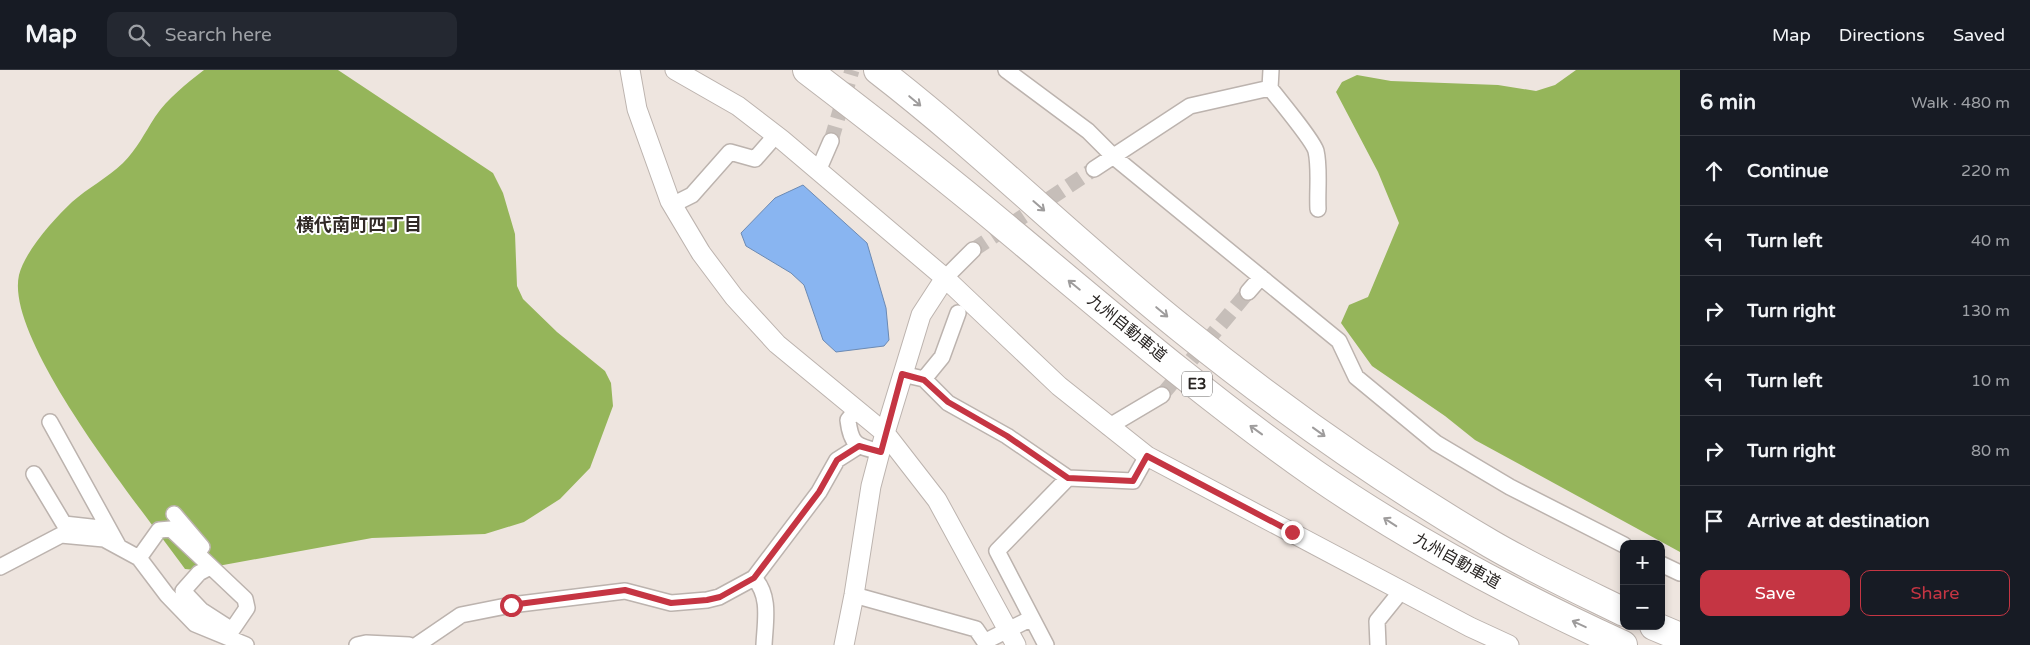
<!DOCTYPE html>
<meta charset="utf-8">
<style>
:root{--surface:#171b24;--page:#242831;--text:#f1f3f6;--muted:#9ea1a6;--line:#363941;--accent:#c53543}
body{margin:0;font-family:"Varela Round","Noto Sans JP",sans-serif;background:var(--page);color:var(--text)}
.controls{position:absolute;right:15px;bottom:15px;display:grid;overflow:hidden;border-radius:10px;box-shadow:0 2px 8px #0003}
.controls button{width:45px;height:45px;display:grid;place-items:center;padding:0;border:0;border-bottom:1px solid var(--line);background:var(--surface);color:var(--text);font:25px sans-serif}
.stop{position:absolute;width:15px;height:15px;margin:-11px;border:4px solid #c53543;border-radius:50%;background:#fff}
.stop.end{background:#c53543;border-color:#fff;box-shadow:0 1px 5px #0008}
.list{margin:0;padding:0;list-style:none}
h2{display:flex;justify-content:space-between;align-items:center;height:65px;margin:0;padding:0 20px;font-size:21px}
h2 small{font-size:16px;font-weight:400;color:var(--muted)}
.list li{display:grid;grid-template-columns:32px 1fr auto;gap:15px;align-items:center;box-sizing:border-box;height:70px;padding:0 20px;border-top:1px solid var(--line)}
.list b{display:block;font-size:19px;white-space:nowrap}
.list em{font-size:16px;font-style:normal;color:var(--muted)}
.actions{display:flex;gap:10px;padding:15px 20px}
.actions a{flex:1;padding:11px 0;border:1px solid var(--accent);border-radius:10px;text-align:center;font-size:18px;color:var(--accent)}
.actions .main{background:var(--accent);color:#fff}
.icon{flex:none;width:28px;height:28px;fill:none;stroke:currentColor;stroke-width:2;stroke-linecap:round;stroke-linejoin:round}
.map{position:relative;flex:none;width:1680px;height:575px;overflow:hidden}
header{display:flex;align-items:center;gap:30px;box-sizing:border-box;height:70px;padding:0 25px;background:var(--surface);border-bottom:1px solid var(--line)}
header strong{font-size:24px}
nav{display:flex;gap:28px;margin-inline-start:auto;font-size:18px}
.search{width:350px;height:45px;background:var(--page);display:flex;align-items:center;gap:12px;box-sizing:border-box;padding:0 18px;border-radius:10px;color:var(--muted);font-size:19px}
main{display:flex}
aside{flex:1;background:var(--surface)}
.map>svg:first-child{display:block}
.forest{fill:#95b55a}
.water{fill:#89b5f1;stroke:#6c8ab3}
.lines{fill:none;stroke-linecap:round;stroke-linejoin:round}
.minor-tunnel{stroke:#c6beb9;stroke-width:15;stroke-dasharray:15 8;stroke-linecap:butt}
.minor-casing{stroke:#bcb3ae;stroke-width:18}
.tertiary-casing{stroke:#bcb3ae;stroke-width:21}
.motorway-casing{stroke:#bcb3ae;stroke-width:30}
.minor{stroke:#fff;stroke-width:15}
.tertiary{stroke:#fff;stroke-width:19}
.motorway{stroke:#fff;stroke-width:28}
.oneway{stroke:#9e9c9c}
.route{stroke:#c53543;stroke-width:6}
.labels{text-anchor:middle;dominant-baseline:central;stroke-width:4;stroke-linejoin:round;paint-order:stroke}
.shield{fill:#fff;stroke:#686664;stroke-width:1}
.shield-label{font-size:15px;font-weight:bold;fill:#282422}
.street-label{font-size:16px;fill:#282422;stroke:#fff}
.neighbourhood-label{font-size:18px;font-weight:bold;fill:#312a26;stroke:#fff}
</style>
<header>
<strong>Map</strong>
<div class="search"><svg class="icon" aria-label="search" viewBox="0 0 24 24"><circle cx="10" cy="10" r="6"/><path d="M15 15l6 6"/></svg>Search here</div>
<nav><a>Map</a><a>Directions</a><a>Saved</a></nav>
</header>
<main>
<div class="map">
<svg width="1680" height="575" viewBox="0 0 1680 575">
<rect width="100%" height="100%" fill="#eee5df"/>
<!-- forest -->
<path class="forest" d="M 204,0 L 338,0 L 493,103 L 503,123 L 515,164 L 517,216 L 523,229 L 557,262 L 605,301 L 611,313 L 613,336 L 590,398 L 560,429 L 524,452 L 485,464 L 372,468 L 196,500 L 185,499 C 144,442 4,271 19,205 C 25,181 54,149 72,132 C 88,118 107,108 123,93 C 137,79 144,64 155,47 C 168,28 186,14 204,0 Z
M 1576,0 L 1680,0 L 1680,482 L 1475,370 L 1445,346 L 1372,296 L 1341,253 L 1349,235 L 1368,227 L 1399,153 L 1378,102 L 1336,22 L 1342,12 L 1357,5 L 1391,11 L 1498,15 L 1536,21 L 1555,15 Z"/>
<!-- water -->
<path class="water" d="M 803,115 L 867,173 L 886,238 L 889,270 L 884,276 L 836,282 L 823,270 L 804,215 L 791,203 L 746,176 L 741,163 L 775,128 Z"/>
<g class="lines">
<!-- minor-tunnel -->
<path class="minor-tunnel" d="M 831,71 L 852,0
M 973,180 L 1094,99
M 1162,325 L 1248,222"/>
<!-- minor casing -->
<g class="minor-casing">
<path id="minor" d="M 1006,0 L 1088,61 L 1114,87 L 1339,271 L 1356,307 L 1436,373 L 1510,417 L 1624,475
M 1270,18 C 1279,30 1313,70 1316,81 C 1320,98 1317,121 1318,139
M 1094,99 L 1190,36 L 1270,18 L 1271,0
M 818,101 L 831,71
M 672,135 L 692,125 L 730,82 L 755,89 L 776,65
M 945,208 L 973,180
M 1248,222 L 1261,207
M 902,304 L 924,309 L 948,333 L 1007,366 L 1068,408
M 924,309 L 942,287 L 958,243
M 857,339 L 848,350 C 851,376 857,376 881,382
M 50,352 L 119,477
M 1108,357 L 1162,325
M 34,404 L 64,454 L 109,459
M 174,444 L 202,477
M 139,488 L 159,460 L 171,459 L 245,529 L 247,538 L 232,560 L 201,540 L 183,521 L 199,503 L 210,497
M 1661,494 L 1680,503
M 0,497 L 61,465 L 104,469 L 139,488 L 167,525 L 195,554 L 246,575
M 754,508 C 771,526 765,552 764,575
M 854,525 L 976,559 L 987,575
M 986,571 L 1032,548
M 357,575 L 366,573 L 409,575
M 417,575 L 461,545 L 511,535 L 625,521 L 671,533 L 707,530 L 719,527 L 754,508 L 819,422 L 837,390 L 859,376
M 1046,575 L 997,481 L 1068,408 L 1133,411 L 1147,386
M 1378,575 L 1377,551 L 1402,520"/>
</g>
<!-- tertiary casing -->
<g class="tertiary-casing">
<path id="tertiary" d="M 630,0 L 637,39 L 670,131 L 701,183 L 734,227 L 777,274 L 885,363 L 937,430 L 1016,575
M 675,0 L 738,36 L 781,69 L 945,208 L 1059,316 L 1147,386 L 1470,557 L 1509,575
M 844,575 L 854,525 L 871,416 L 885,363 L 921,245 L 945,208"/>
</g>
<!-- motorway casing -->
<g class="motorway-casing">
<path id="motorway" d="M 807,0 C 866,45 924,90 981,137 C 1091,228 1198,322 1315,404 C 1412,471 1516,526 1623,575
M 878,0 C 983,81 1078,176 1182,259 C 1280,338 1383,411 1491,474 C 1534,499 1579,520 1624,542
M 1654,556 L 1680,567"/>
</g>
<!-- minor -->
<use href="#minor" class="minor"/>
<!-- tertiary -->
<use href="#tertiary" class="tertiary"/>
<!-- motorway -->
<use href="#motorway" class="motorway"/>
</g>
<!-- one-way arrows -->
<defs><path id="oneway-shaft" d="M-6 0H5M1.5-3L5.5 0L1.5 3" fill="none" stroke-width="1.6" stroke-linecap="round" stroke-linejoin="round" transform="scale(1.25)"/></defs>
<g class="oneway">
<use href="#oneway-shaft" transform="translate(915 31) rotate(40)"/>
<use href="#oneway-shaft" transform="translate(1039 136) rotate(41)"/>
<use href="#oneway-shaft" transform="translate(1074 215) rotate(-141)"/>
<use href="#oneway-shaft" transform="translate(1162 242) rotate(40)"/>
<use href="#oneway-shaft" transform="translate(1256 360) rotate(-144)"/>
<use href="#oneway-shaft" transform="translate(1319 362) rotate(36)"/>
<use href="#oneway-shaft" transform="translate(1390 452) rotate(-147)"/>
<use href="#oneway-shaft" transform="translate(1579 554) rotate(-155)"/>
</g>
<g class="lines">
<!-- route -->
<path class="route" d="M 511,535 L 625,520 L 671,533 L 707,530 L 720,527 L 754,508 L 819,422 L 837,390 L 859,376 L 881,382 L 902,304 L 924,310 L 948,332 L 1007,366 L 1068,408 L 1133,411 L 1147,386 L 1292,462"/>
</g>
<g class="labels">
<!-- shield labels -->
<rect class="shield" x="1182" y="301.5" width="30" height="25" rx="4"/>
<g class="shield-label">
<text x="1197" y="314">E3</text>
</g>
<!-- street labels -->
<g class="street-label">
<text transform="translate(1127 258) rotate(39)">九州自動車道</text>
<text transform="translate(1457 491) rotate(29)">九州自動車道</text>
</g>
<!-- neighbourhood labels -->
<g class="neighbourhood-label">
<text x="359" y="155">横代南町四丁目</text>
</g>
</g>
</svg>
<div class="controls">
<button>+</button>
<button>−</button>
</div>
<div class="stop" style="left:511px;top:535px"></div>
<div class="stop end" style="left:1292px;top:462px"></div>
</div>
<aside>
<h2>6 min<small>Walk · 480 m</small></h2>
<ul class="list">
<li><svg class="icon" aria-label="ahead" viewBox="0 0 24 24"><path d="M12 20V5M6 11l6-6 6 6"/></svg><div><b>Continue</b></div><em>220 m</em></li>
<li><svg class="icon" aria-label="left" viewBox="0 0 24 24"><path d="M17 20v-9H6M10 6l-5 5 5 5"/></svg><div><b>Turn left</b></div><em>40 m</em></li>
<li><svg class="icon" aria-label="right" viewBox="0 0 24 24"><path d="M7 20v-9h11M14 6l5 5-5 5"/></svg><div><b>Turn right</b></div><em>130 m</em></li>
<li><svg class="icon" aria-label="left" viewBox="0 0 24 24"><path d="M17 20v-9H6M10 6l-5 5 5 5"/></svg><div><b>Turn left</b></div><em>10 m</em></li>
<li><svg class="icon" aria-label="right" viewBox="0 0 24 24"><path d="M7 20v-9h11M14 6l5 5-5 5"/></svg><div><b>Turn right</b></div><em>80 m</em></li>
<li><svg class="icon" aria-label="arrive" viewBox="0 0 24 24"><path d="M6 21V4h12l-3 4 3 4H6"/></svg><div><b>Arrive at destination</b></div></li>
</ul>
<div class="actions"><a class="main">Save</a><a>Share</a></div>
</aside>
</main>
